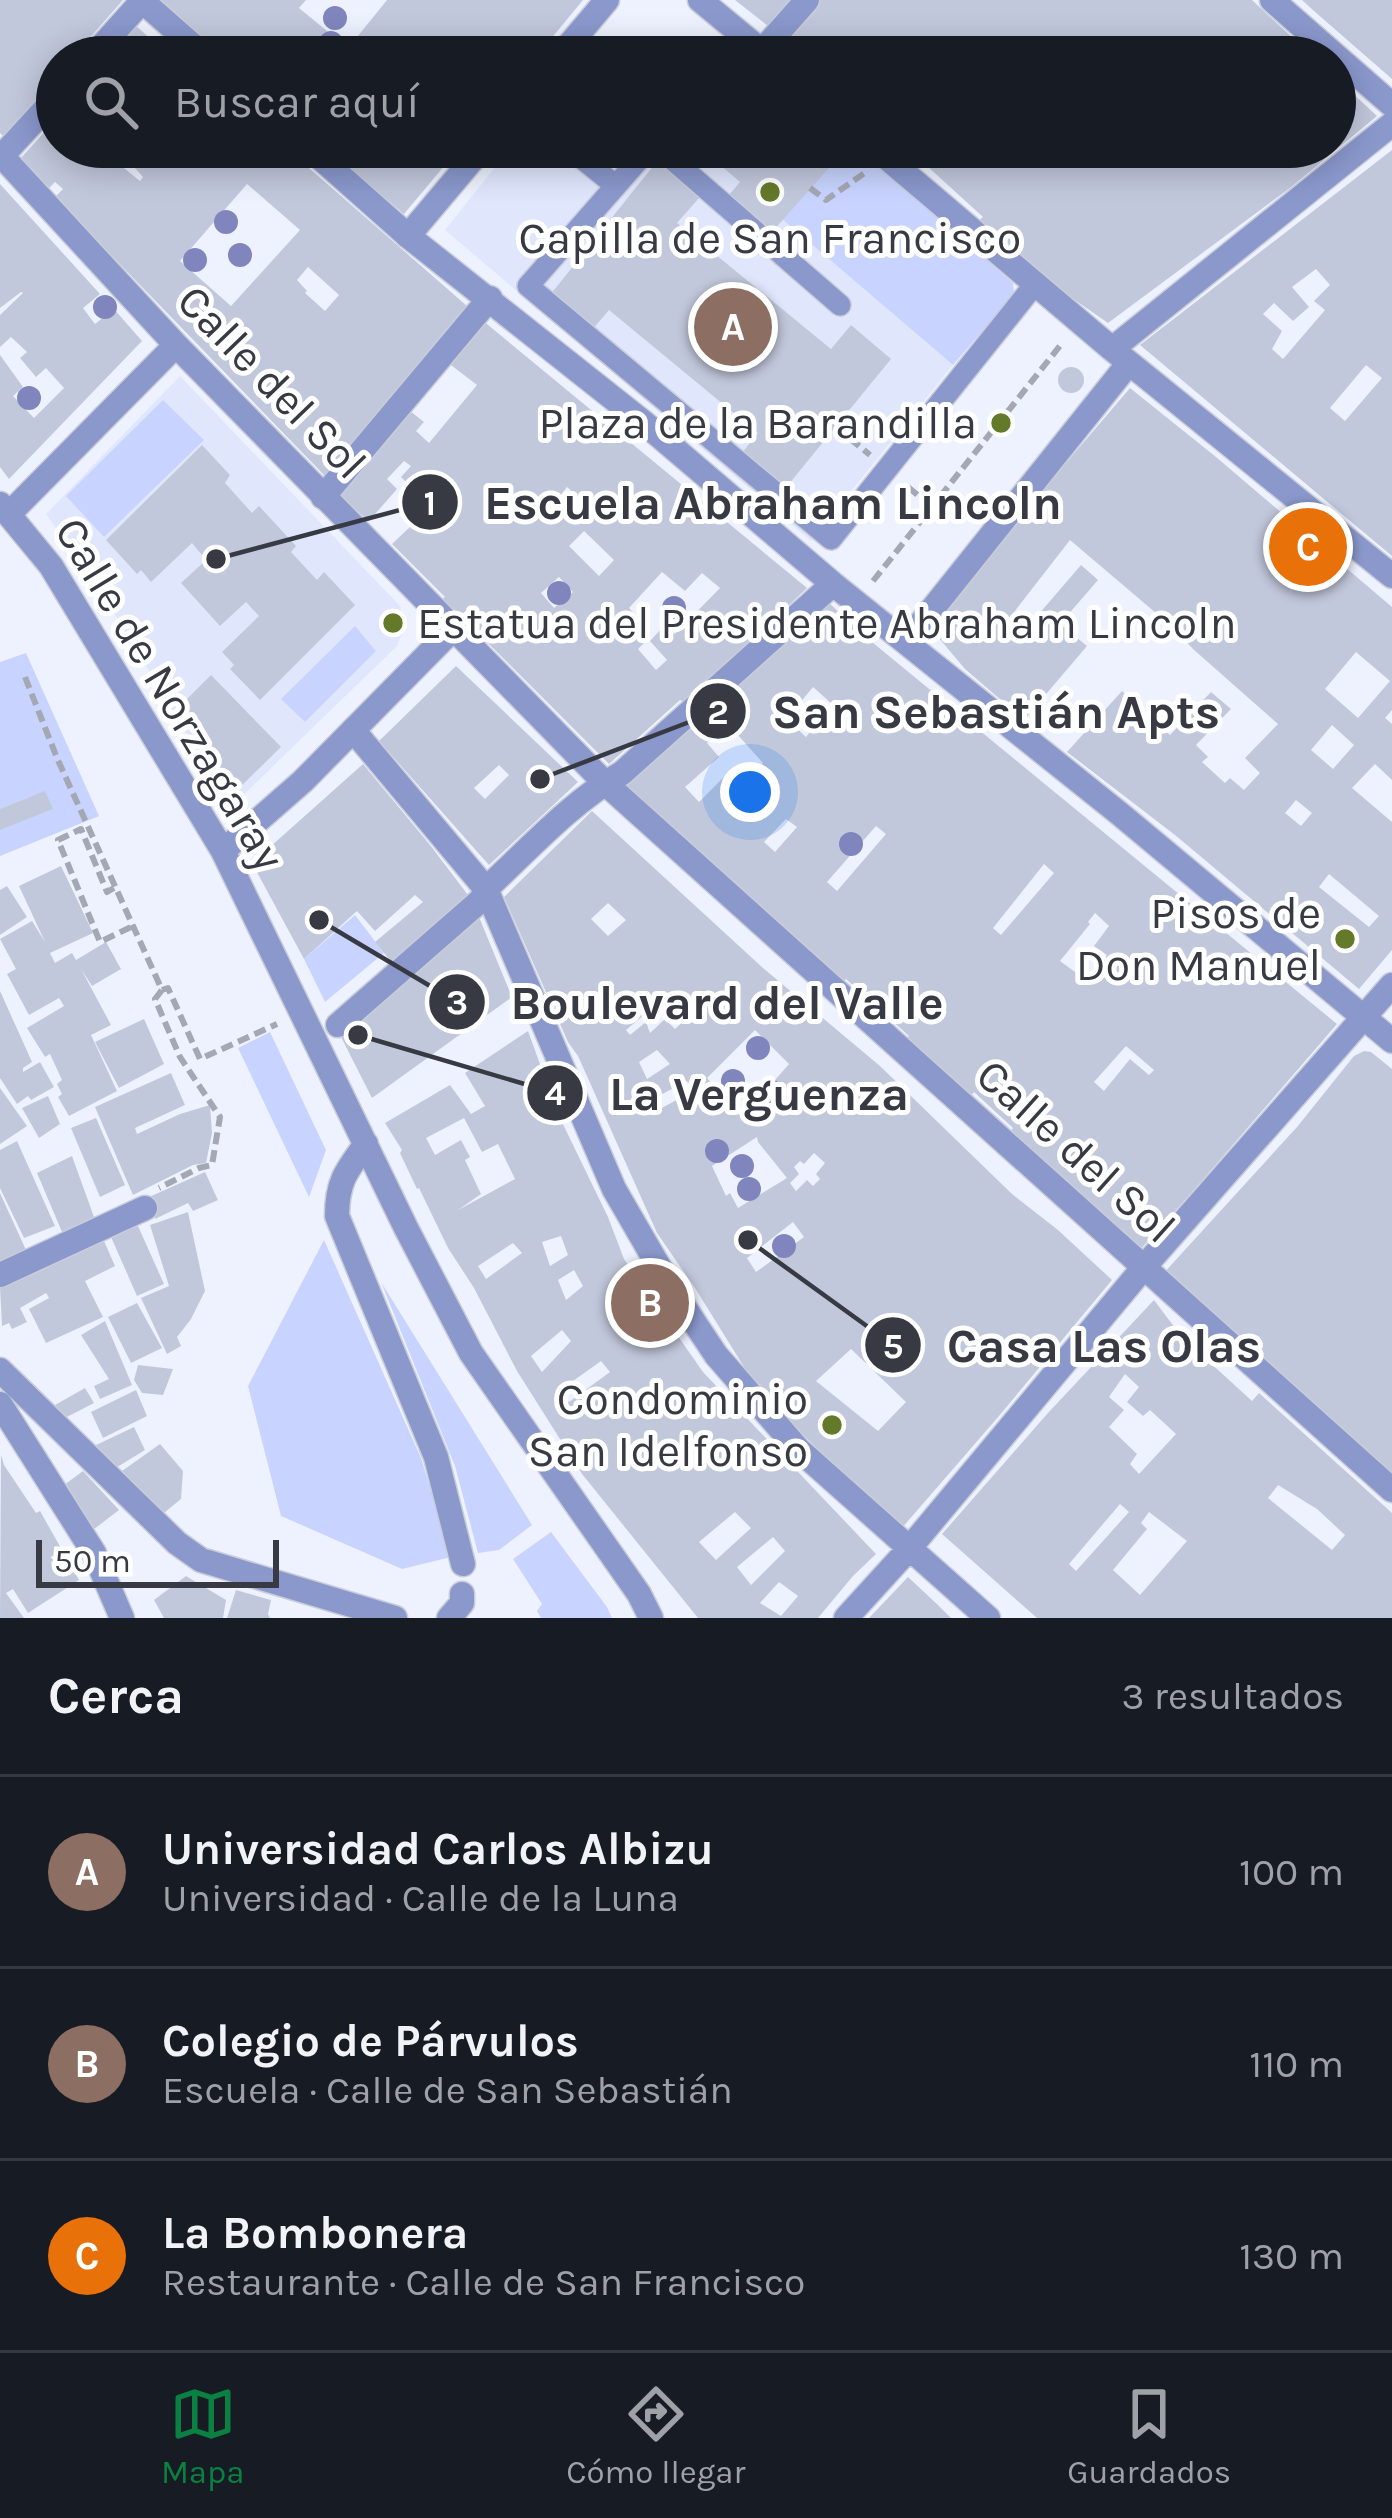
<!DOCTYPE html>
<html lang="es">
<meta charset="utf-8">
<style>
:root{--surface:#171b24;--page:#20242c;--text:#f1f3f6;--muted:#9ea1a6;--line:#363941;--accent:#0b8043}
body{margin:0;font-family:Karla,sans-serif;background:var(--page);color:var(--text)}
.scale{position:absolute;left:36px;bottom:30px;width:243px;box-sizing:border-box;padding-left:12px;border:6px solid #373a42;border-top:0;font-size:33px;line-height:42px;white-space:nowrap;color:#373a42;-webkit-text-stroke:9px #fff;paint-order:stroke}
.you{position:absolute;left:750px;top:792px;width:42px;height:42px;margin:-30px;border:9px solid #fff;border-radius:50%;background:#1a73e8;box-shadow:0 0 0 18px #1a73e833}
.badge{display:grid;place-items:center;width:78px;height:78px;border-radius:50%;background:var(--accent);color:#fff;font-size:39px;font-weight:700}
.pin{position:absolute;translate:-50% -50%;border:6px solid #fff;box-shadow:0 3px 12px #0006}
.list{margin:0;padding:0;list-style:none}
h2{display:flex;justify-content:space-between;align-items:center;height:156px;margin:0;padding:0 48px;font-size:51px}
h2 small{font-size:39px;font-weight:400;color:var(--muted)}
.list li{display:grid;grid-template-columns:78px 1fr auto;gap:36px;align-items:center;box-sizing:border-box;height:192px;padding:0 48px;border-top:3px solid var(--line)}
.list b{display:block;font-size:45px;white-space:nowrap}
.list p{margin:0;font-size:39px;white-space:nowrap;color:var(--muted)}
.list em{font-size:39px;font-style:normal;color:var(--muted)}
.icon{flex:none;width:66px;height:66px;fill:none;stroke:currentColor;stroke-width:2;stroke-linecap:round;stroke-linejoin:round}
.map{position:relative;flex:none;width:1392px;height:1618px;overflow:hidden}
.search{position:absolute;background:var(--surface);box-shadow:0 6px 30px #0003;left:36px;right:36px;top:36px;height:132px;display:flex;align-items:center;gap:30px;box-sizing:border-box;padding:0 42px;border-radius:66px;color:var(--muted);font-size:45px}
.sheet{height:732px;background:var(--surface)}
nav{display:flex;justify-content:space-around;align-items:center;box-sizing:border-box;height:168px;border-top:3px solid var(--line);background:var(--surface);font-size:33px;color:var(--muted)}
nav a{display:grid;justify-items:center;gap:6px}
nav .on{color:var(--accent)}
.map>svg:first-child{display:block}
.built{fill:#e0e7fd}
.green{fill:#c8d4ff}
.building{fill:#c2c8dc;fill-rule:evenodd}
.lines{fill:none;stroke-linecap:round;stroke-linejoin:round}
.service-casing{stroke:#c9cdd9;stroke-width:24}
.pedestrian-casing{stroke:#c9cdd9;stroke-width:27}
.minor-casing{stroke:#c9cdd9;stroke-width:27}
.path{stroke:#a4a8b3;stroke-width:6;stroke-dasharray:12 6;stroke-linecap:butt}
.service{stroke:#8a98cc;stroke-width:21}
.pedestrian{stroke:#8a98cc;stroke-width:24}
.minor{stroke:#8a98cc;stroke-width:24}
.tree{fill:#8086bd}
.poi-dot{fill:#64792a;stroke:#fff;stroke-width:4.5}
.labels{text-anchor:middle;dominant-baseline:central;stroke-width:10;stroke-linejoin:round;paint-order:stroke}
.poi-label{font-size:45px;fill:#373a42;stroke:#fff;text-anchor:end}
.street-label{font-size:45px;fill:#373a42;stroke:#fff}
.leader{fill:none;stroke:#373a42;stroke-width:4.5}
.callout-dot{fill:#373a42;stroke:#fff;stroke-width:4.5}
.mark-label{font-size:36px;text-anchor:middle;font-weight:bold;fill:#fff}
.callout-label{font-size:48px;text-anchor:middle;font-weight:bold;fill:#373a42;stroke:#fff;stroke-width:10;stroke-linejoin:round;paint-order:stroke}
</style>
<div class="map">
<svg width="1392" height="1618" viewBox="0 0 1392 1618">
<rect width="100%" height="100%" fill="#eef2ff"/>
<!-- built -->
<path class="built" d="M 511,147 L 578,147 L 610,174 L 634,147 L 699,147 L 740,182 L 730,196 L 772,231 L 782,219 L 953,365 L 811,541 L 445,230 Z
M 180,376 L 400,606 L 405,626 L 397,646 L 231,807 L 105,598 L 46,514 Z"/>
<!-- green -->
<path class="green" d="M 847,147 L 857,147 L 1013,283 L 1014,294 L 953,365 L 782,219 Z
M 163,400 L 204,440 L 104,537 L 66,496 Z
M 355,626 L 376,651 L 305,722 L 281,699 Z
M 26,653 L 99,816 L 0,856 L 0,662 Z
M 355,915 L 384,953 L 325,1002 L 304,959 Z
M 270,1032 L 326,1150 L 309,1197 L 238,1048 Z
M 324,1240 L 421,1458 L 451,1557 L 402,1569 L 281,1516 L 248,1386 Z
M 381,1282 L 532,1525 L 499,1550 L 478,1553 L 455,1466 Z
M 551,1532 L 607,1607 L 612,1618 L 541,1618 L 537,1611 L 542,1604 L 513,1559 Z"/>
<!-- building -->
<path class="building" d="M 0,0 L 123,0 L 73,57 L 57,57 L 57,76 L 5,138 L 0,133 Z
M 156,0 L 306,0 L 299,8 L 332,35 L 313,57 L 222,57 Z
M 387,0 L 583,0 L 536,57 L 447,57 L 451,53 L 431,36 L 412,57 L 341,57 Z
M 735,0 L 793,0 L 768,26 Z
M 820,0 L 1252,0 L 1313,57 L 796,57 L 779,42 Z
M 1302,0 L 1392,0 L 1392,79 L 1314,11 Z
M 135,25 L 171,57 L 108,57 Z
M 1335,77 L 1377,116 L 1290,188 L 1108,323 L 1072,298 L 977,222 L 983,217 L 915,155 L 910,160 L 896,147 L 1335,147 Z
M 57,118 L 57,147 L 98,147 L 140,181 L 143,177 L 135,168 L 143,155 L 135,147 L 285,147 L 467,306 L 326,477 L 81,224 L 56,196 L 63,189 L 55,182 L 49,188 L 19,160 ZM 247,184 L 300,230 L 231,306 L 180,261 ZM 308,267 L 339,295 L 325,311 L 305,293 L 307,291 L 297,280 Z
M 324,147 L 460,147 L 404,214 Z
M 699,147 L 842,147 L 845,150 L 773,231 L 729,195 L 740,182 Z
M 1392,150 L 1392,556 L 1140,345 ZM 1316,269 L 1330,285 L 1314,301 L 1325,310 L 1283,359 L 1272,349 L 1282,331 L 1263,314 L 1274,303 L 1293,321 L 1309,307 L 1292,287 ZM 1366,365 L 1382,378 L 1345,421 L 1330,408 Z
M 658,160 L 700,197 L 677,223 L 831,349 L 851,325 L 891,359 L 784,490 L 741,454 L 758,433 L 609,310 L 592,330 L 550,295 Z
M 0,184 L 100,294 L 83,308 L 95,324 L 114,309 L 142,341 L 9,479 L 0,467 L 0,355 L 23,387 L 13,396 L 34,418 L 64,388 L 46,368 L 36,377 L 20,358 L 27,352 L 11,337 L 0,347 L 0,315 L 23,293 L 21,292 L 0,308 Z
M 482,320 L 807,588 L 713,677 L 684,702 L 680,700 L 609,764 L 472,627 L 466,632 L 439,602 L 445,597 L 392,544 L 431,507 L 401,477 L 411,466 L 404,461 L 387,479 L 397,489 L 369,521 L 338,495 L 410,411 L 424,422 L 416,431 L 429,443 L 477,385 L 447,362 ZM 567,487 L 584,502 L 569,519 L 553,505 ZM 584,531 L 614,560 L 599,576 L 569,546 ZM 662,572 L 685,591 L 702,573 L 720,588 L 675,634 L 665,625 L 650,641 L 667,660 L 656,670 L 638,649 L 644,643 L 641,638 L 649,631 L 629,608 ZM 559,577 L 573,592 L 554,608 L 541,593 Z
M1058 380a13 13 0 1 1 26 0a13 13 0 1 1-26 0Z
M 1130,388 L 1216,457 L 1392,607 L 1392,710 L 1385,718 L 1392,724 L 1392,780 L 1375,764 L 1352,788 L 1392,822 L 1392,950 L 1359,989 L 1175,835 L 1067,752 L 1122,691 L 1170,735 L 1211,692 L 1231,709 L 1196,745 L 1208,757 L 1202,762 L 1225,783 L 1230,778 L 1244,790 L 1260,773 L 1245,758 L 1278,724 L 1193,649 L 1170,625 L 1070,540 L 1011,616 L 1026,629 L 1081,565 L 1098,580 L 1060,624 L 1087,646 L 1024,720 L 965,669 L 932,630 L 1002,538 ZM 1356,652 L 1390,681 L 1358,718 L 1325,689 ZM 1332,725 L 1354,745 L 1333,769 L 1311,750 ZM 1296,800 L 1312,813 L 1301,826 L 1285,813 ZM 1329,874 L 1379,916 L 1369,927 L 1319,887 Z
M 202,445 L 230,475 L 225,483 L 252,513 L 259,506 L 296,546 L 291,552 L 317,580 L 324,572 L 355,605 L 260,700 L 230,669 L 234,665 L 222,652 L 259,616 L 246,602 L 220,626 L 181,583 L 206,560 L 192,543 L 151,582 L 141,570 L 137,574 L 106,540 Z
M 826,600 L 861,633 L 1337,1024 L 1193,1191 L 1137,1253 L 1010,1132 L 1013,1128 L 974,1092 L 969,1099 L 905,1041 L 909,1036 L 846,979 L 839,986 L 806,957 L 812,952 L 675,829 L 673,831 L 623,782 ZM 813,687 L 832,704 L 806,737 L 787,719 ZM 728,724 L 763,763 L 741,786 L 727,774 L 699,802 L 685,787 L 719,757 L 707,743 ZM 786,819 L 797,827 L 775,852 L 764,842 ZM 876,826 L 886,834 L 837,891 L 827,882 ZM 1044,864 L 1054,873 L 1001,935 L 993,928 ZM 1095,913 L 1109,926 L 1094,946 L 1107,955 L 1086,980 L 1060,961 L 1090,924 L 1088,922 ZM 1126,1046 L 1154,1070 L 1149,1075 L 1130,1059 L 1104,1091 L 1094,1082 Z
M 456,666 L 578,782 L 489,865 L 379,741 ZM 499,765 L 509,775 L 485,799 L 474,788 Z
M 211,675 L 281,747 L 237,790 L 206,756 L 211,751 L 174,712 Z
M 363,764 L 430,845 L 471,899 L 394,965 L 375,942 L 423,902 L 415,895 L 375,931 L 357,911 L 304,959 L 252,863 Z
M 45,791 L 53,809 L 0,830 L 0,809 Z
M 592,811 L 763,968 L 880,1066 L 1012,1194 L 1058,1230 L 1112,1280 L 999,1416 L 901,1529 L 778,1411 L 749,1375 L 695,1288 L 657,1233 L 578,1056 L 568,1042 L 504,897 ZM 608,903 L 626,920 L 608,936 L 591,919 ZM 669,994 L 678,1005 L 687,996 L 699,1007 L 675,1029 L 665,1019 L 650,1033 L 646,1022 L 630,1035 L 626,1030 ZM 755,1030 L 789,1064 L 775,1080 L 790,1091 L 767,1120 L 753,1107 L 743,1119 L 707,1078 ZM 657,1050 L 670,1064 L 647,1079 L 639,1062 ZM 687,1081 L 693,1091 L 649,1115 L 643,1104 ZM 757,1137 L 758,1142 L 787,1178 L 738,1208 L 730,1193 L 726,1196 L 712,1166 ZM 814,1153 L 825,1163 L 816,1174 L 820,1179 L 813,1186 L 807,1180 L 796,1191 L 790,1183 L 799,1174 L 794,1167 L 800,1161 L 804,1164 ZM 793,1222 L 804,1237 L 756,1272 L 747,1258 ZM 851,1349 L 906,1402 L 878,1431 L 816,1381 Z
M 61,866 L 93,933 L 50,953 L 55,963 L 72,953 L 76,960 L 106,942 L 121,969 L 92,986 L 81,969 L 111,1025 L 91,1035 L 117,1091 L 69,1116 L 58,1097 L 62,1094 L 57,1084 L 62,1080 L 50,1054 L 45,1057 L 27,1028 L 64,1006 L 59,998 L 29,1015 L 7,974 L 16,969 L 0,939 L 32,921 L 45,942 L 19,886 Z
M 7,886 L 27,917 L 0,935 L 0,890 Z
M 479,917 L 512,997 L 372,1098 L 338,1031 Z
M 0,991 L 32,1062 L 23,1068 L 23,1072 L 40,1062 L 54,1087 L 31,1100 L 28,1096 L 17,1104 L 0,1078 Z
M 144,1019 L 164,1064 L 119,1088 L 95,1042 Z
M 528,1031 L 558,1114 L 608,1217 L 624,1259 L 703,1372 L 876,1554 L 853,1576 L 818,1618 L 698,1618 L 582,1474 L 517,1371 L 474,1288 L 448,1248 L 419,1188 L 417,1189 L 400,1153 L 402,1150 L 385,1123 L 450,1085 L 471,1114 L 485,1106 L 465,1073 ZM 464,1118 L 482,1152 L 498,1144 L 515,1179 L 458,1210 L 481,1194 L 465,1160 L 470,1157 L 461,1140 L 435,1155 L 426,1138 ZM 561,1236 L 568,1255 L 550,1266 L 542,1242 ZM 513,1243 L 522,1253 L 486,1279 L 478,1266 ZM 574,1270 L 583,1286 L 566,1300 L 558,1280 ZM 562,1330 L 571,1341 L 542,1372 L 531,1356 ZM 601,1361 L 610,1372 L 569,1402 L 559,1391 ZM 735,1512 L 751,1528 L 716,1560 L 699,1542 ZM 773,1537 L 785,1551 L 751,1585 L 737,1567 ZM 779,1582 L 798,1596 L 781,1616 L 760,1603 Z
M 1364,1051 L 1371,1052 L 1392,1069 L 1392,1473 L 1162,1275 L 1297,1127 L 1354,1056 Z
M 171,1073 L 185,1105 L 135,1128 L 137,1134 L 180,1114 L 210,1105 L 212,1133 L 206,1163 L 193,1165 L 133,1195 L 95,1107 Z
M 0,1088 L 27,1126 L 0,1144 Z
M 48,1096 L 60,1124 L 39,1138 L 22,1108 Z
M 96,1118 L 125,1185 L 100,1197 L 71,1128 Z
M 17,1141 L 55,1226 L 24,1238 L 0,1188 L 0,1150 Z
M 72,1156 L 94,1217 L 62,1232 L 37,1173 Z
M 205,1172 L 218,1200 L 193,1211 L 188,1203 L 155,1219 L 147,1198 Z
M 0,1193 L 26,1250 L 0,1262 Z
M 188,1212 L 205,1291 L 191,1319 L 177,1337 L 181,1346 L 167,1354 L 141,1298 L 169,1286 L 150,1225 Z
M 138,1226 L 164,1284 L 137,1296 L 111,1237 Z
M 104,1241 L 115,1266 L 85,1281 L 103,1317 L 46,1343 L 29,1309 L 49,1298 L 46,1293 L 20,1308 L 27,1322 L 12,1329 L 9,1323 L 2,1326 L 0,1287 Z
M 1154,1300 L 1181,1336 L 1252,1401 L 1259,1393 L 1392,1513 L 1392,1618 L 1037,1618 L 942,1534 L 1047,1414 ZM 1125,1374 L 1139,1387 L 1127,1402 L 1143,1416 L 1150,1410 L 1176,1434 L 1139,1474 L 1130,1464 L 1137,1454 L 1109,1427 L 1124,1410 L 1109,1397 ZM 1278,1485 L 1317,1509 L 1345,1535 L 1332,1550 L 1268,1498 ZM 1120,1504 L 1129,1512 L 1076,1571 L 1069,1564 ZM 1149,1512 L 1187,1541 L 1140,1595 L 1113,1570 L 1147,1529 L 1141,1523 Z
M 137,1303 L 162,1348 L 131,1363 L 108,1317 Z
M 105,1321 L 132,1385 L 100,1399 L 94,1386 L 109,1379 L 81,1335 Z
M 138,1365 L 173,1369 L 163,1395 L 142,1393 L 134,1380 Z
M 85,1388 L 94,1403 L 59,1421 L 48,1409 Z
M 136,1390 L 147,1416 L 103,1438 L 91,1412 Z
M 134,1427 L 145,1450 L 114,1469 L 92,1447 Z
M 160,1444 L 183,1471 L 181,1499 L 159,1517 L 115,1476 Z
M 1,1455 L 4,1465 L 36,1513 L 40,1511 L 79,1580 L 28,1613 L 13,1589 L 6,1593 L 24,1618 L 0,1618 Z
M 83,1471 L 119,1510 L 89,1533 L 60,1488 Z
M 186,1576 L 226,1600 L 223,1618 L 164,1618 L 154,1600 Z
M 908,1577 L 939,1606 L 951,1618 L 869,1618 Z
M 236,1590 L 271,1600 L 268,1614 L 270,1618 L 227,1618 Z"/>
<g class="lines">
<!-- service casing -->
<g class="service-casing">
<path id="service" d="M 568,147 L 616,186
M 650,147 L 528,286 L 831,539 L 1035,284
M 658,147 L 840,305"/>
</g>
<!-- pedestrian casing -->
<g class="pedestrian-casing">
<path id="pedestrian" d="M 762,51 L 807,0
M 559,57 L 607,0
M 408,236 L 483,147
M 323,497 L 490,298
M 338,1025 L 481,900 L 486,889"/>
</g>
<!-- minor casing -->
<g class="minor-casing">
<path id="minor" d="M 141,0 L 206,57
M 700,0 L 769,57
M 1272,0 L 1392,105
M 92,57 L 143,0
M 308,147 L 408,236 L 643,422 L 833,584 L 1120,814 L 1392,1041
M 874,147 L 1112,349 L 1392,576
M 0,154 L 176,345 L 605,783 L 1392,1490
M 2,156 L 57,96
M 1112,349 L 1392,124
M 0,504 L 51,566 L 223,851 L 406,1228 L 471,1353 L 639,1594 L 651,1618
M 9,514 L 176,345
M 922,622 L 1129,363
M 353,730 L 486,889 L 614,1189 L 669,1284 L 716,1355 L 798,1449 L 988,1618
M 223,851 L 303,781 L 452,630
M 486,889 C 528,850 571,802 622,773 L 833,584
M 366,1144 C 346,1171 337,1182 337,1216 L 436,1457 L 463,1564
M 0,1275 L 145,1208
M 0,1370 L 177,1543 L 201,1560 L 395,1618
M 0,1404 L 94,1553 L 122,1618
M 449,1618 L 462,1603 L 462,1594
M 846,1618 L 908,1550 L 1144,1267 L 1392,985"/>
</g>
<!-- path -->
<path class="path" d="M 810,188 L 826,200 L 866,172
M 836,427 L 870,455
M 908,487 L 932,507
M 873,581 L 1063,342
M 25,677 L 57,758 L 162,990 L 155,999 L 180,1057 L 220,1117 L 212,1165 L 199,1168 L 159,1188
M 114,888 L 107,892 L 81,829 L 58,840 L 100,942 L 133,926
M 162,990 L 168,988 L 200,1059 L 277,1024"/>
<!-- service -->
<use href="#service" class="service"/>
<!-- pedestrian -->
<use href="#pedestrian" class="pedestrian"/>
<!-- minor -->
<use href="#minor" class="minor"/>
</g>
<!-- trees -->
<g class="tree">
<circle cx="335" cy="18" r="12"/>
<circle cx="331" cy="43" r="12"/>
<circle cx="226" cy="222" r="12"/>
<circle cx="240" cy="255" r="12"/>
<circle cx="195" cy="260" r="12"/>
<circle cx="105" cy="307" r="12"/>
<circle cx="29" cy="398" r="12"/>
<circle cx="559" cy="593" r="12"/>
<circle cx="674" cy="608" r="12"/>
<circle cx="851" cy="844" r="12"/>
<circle cx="758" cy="1048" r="12"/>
<circle cx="733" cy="1081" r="12"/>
<circle cx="770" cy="1091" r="12"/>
<circle cx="717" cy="1151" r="12"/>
<circle cx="742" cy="1166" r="12"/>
<circle cx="749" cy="1189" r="12"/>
<circle cx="784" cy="1246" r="12"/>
</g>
<!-- markers -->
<g class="poi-dot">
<circle cx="770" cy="192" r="12"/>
<circle cx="1001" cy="423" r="12"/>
<circle cx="393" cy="623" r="12"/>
<circle cx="1345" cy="939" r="12"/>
<circle cx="832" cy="1425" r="12"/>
</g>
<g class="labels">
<!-- poi labels -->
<g class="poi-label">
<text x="770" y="238" text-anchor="middle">Capilla de San Francisco</text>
<text x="977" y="423">Plaza de la Barandilla</text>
<text x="417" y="623" text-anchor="start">Estatua del Presidente Abraham Lincoln</text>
<text x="1321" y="913">Pisos de<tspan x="1321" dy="52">Don Manuel</tspan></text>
<text x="808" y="1399">Condominio<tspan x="808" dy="52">San Idelfonso</tspan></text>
</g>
<!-- street labels -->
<g class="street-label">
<text transform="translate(272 382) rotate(46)">Calle del Sol</text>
<text transform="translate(170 694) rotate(59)">Calle de Norzagaray</text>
<text transform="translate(1076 1151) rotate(42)">Calle del Sol</text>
</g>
</g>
<!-- callouts -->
<path class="leader" d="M216 559L430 502M540 779L718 711M319 920L457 1002M358 1035L555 1093M748 1240L893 1345"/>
<g class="callout-dot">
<circle cx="216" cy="559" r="12"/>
<circle cx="540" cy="779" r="12"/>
<circle cx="319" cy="920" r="12"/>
<circle cx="358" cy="1035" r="12"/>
<circle cx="748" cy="1240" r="12"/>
<circle cx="430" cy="502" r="30"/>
<circle cx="718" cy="711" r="30"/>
<circle cx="457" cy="1002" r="30"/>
<circle cx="555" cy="1093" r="30"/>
<circle cx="893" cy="1345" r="30"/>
</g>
<g class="mark-label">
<text x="430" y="515">1</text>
<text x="718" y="724">2</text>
<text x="457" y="1014">3</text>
<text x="555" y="1105">4</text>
<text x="893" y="1358">5</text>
</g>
<g class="callout-label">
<text x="773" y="519">Escuela Abraham Lincoln</text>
<text x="996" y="728">San Sebastián Apts</text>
<text x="727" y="1019">Boulevard del Valle</text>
<text x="759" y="1110">La Verguenza</text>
<text x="1104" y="1362">Casa Las Olas</text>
</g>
</svg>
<div class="scale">50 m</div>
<div class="you"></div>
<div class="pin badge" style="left:733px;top:327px;background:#8d6e63">A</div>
<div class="pin badge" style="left:650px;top:1303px;background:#8d6e63">B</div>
<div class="pin badge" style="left:1308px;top:547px;background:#e8710a">C</div>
<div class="search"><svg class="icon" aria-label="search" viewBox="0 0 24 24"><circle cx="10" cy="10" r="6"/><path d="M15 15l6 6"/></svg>Buscar aquí</div>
</div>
<section class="sheet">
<h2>Cerca<small>3 resultados</small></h2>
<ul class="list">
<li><span class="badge" style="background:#8d6e63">A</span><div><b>Universidad Carlos Albizu</b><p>Universidad · Calle de la Luna</p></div><em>100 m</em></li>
<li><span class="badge" style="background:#8d6e63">B</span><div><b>Colegio de Párvulos</b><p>Escuela · Calle de San Sebastián</p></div><em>110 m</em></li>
<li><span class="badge" style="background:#e8710a">C</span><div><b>La Bombonera</b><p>Restaurante · Calle de San Francisco</p></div><em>130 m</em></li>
</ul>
</section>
<nav>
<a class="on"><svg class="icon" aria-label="map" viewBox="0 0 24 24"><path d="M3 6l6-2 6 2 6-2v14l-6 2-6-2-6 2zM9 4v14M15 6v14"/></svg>Mapa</a>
<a><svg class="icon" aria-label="directions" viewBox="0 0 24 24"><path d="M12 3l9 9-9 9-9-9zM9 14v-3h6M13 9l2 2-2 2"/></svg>Cómo llegar</a>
<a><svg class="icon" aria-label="saved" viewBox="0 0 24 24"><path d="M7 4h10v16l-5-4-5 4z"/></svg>Guardados</a>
</nav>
